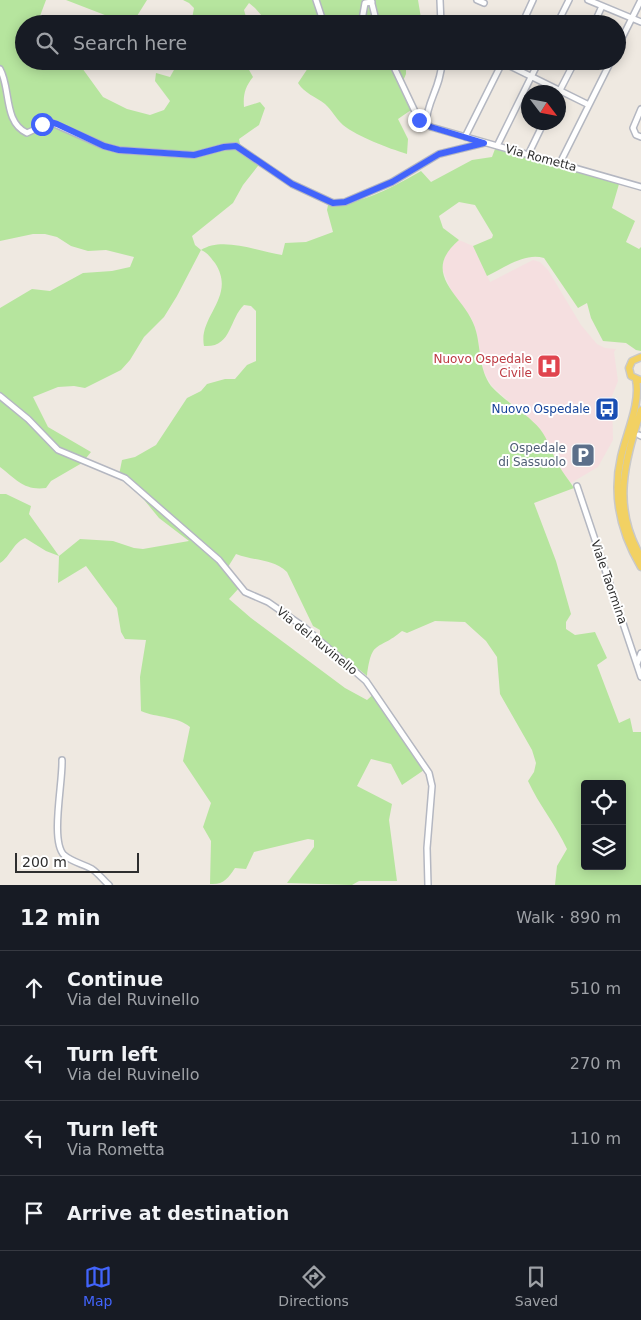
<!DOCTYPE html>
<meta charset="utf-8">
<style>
:root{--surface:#171b24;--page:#20242c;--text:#f1f3f6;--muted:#9ea1a6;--line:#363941;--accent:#4264fb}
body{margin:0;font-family:"DejaVu Sans",sans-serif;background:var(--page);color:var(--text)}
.controls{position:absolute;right:15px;bottom:15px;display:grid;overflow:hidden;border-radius:5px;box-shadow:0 2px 12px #0003}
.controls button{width:45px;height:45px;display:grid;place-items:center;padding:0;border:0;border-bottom:1px solid var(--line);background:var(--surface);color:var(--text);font:25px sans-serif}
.compass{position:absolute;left:521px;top:85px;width:45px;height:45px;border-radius:50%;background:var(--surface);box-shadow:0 2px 12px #0003;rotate:122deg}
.scale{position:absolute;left:15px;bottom:12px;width:124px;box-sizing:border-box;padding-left:5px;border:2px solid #2e2e2e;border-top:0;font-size:14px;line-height:18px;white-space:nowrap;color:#2e2e2e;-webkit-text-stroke:4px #fff;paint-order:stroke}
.stop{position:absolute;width:15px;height:15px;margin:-11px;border:4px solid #4264fb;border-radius:50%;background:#fff}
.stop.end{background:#4264fb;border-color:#fff;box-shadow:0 1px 5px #0008}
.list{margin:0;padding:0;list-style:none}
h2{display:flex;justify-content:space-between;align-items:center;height:65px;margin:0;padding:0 20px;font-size:21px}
h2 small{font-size:16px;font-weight:400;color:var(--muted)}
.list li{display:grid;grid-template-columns:32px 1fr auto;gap:15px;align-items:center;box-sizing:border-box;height:75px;padding:0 20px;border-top:1px solid var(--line)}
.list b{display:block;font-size:19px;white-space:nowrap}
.list p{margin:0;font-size:16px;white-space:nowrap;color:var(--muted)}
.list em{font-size:16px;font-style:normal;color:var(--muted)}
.icon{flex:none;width:28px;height:28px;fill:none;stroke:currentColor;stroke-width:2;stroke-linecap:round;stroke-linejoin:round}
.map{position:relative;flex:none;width:641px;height:885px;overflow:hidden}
.search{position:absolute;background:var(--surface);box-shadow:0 2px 12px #0003;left:15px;right:15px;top:15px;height:55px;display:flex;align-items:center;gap:12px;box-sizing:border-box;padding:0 18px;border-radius:28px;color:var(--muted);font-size:19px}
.sheet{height:365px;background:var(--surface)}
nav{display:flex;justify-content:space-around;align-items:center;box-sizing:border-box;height:70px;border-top:1px solid var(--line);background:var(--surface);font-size:14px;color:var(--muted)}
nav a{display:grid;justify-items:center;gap:2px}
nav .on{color:var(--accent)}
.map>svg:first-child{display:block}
.medical{fill:#f5dfe0}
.green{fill:#b6e59e;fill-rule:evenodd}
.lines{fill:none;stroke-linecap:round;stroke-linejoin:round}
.minor-casing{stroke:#b4b7c1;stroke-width:8}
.major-casing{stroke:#c9c9c9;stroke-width:9}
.minor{stroke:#fff;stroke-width:5}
.major{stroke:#f2d163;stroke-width:6}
.route{stroke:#4264fb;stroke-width:6}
.labels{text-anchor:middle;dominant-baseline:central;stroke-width:4;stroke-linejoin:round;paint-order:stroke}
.street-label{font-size:12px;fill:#2e2e2e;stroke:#fff}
.health-label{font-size:12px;fill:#be3a42;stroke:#fff;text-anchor:end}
.transit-label{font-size:12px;fill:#164399;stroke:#fff;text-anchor:end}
.service-label{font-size:12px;fill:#4e5e75;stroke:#fff;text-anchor:end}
</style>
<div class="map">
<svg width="641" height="885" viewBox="0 0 641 885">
<rect width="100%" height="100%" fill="#efe9e1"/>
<!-- medical -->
<path class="medical" d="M 459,240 L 473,246 L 490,282 L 533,260 L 540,262 L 548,270 L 581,325 L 597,344 L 605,348 L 616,349 L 614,352 L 618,381 L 612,396 L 613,440 L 598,467 L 571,483 L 560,469 L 541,430 L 492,386 L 484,372 L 476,330 L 472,319 L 453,295 L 442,268 L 446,252 Z"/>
<!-- green -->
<path class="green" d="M 0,0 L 46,0 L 40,16 L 42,24 L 24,24 L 24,61 L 77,61 L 103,97 L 127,109 L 150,115 L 164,110 L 170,101 L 155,81 L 156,73 L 170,77 L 179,61 L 244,61 L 253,77 C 245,87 243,95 244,107 L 260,102 L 265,108 L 259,125 L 239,139 L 240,144 L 261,162 L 243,185 L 233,203 L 192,236 L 195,245 L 201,250 C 222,236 257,251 282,255 L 285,243 L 306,242 L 333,232 L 327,210 L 329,200 C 355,210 398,184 421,171 L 431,182 L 472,160 L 492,157 L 495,149 L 619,184 L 612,208 L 635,221 L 626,242 L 639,249 L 641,247 L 641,351 L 636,350 L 626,343 L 603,341 L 591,318 L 587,303 L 578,308 L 544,258 C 525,252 504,268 487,276 L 473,246 L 492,238 L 493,235 L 475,205 L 459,202 L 439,216 L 443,228 L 459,240 C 417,276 468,297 476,331 C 481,350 479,369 491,386 C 505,402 526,412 540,429 C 548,439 552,454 559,466 C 563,473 569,480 574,488 L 534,503 L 556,561 L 571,614 L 566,622 L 566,629 L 575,635 L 595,632 L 607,658 L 597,665 L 619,723 L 630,718 L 633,732 L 641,732 L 641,885 L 555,885 L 557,866 L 567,849 C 556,825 539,805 528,781 L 534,772 L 536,763 L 532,750 L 500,694 L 497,657 L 486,641 L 465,622 L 435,621 L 407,633 L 402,631 C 377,652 372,638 367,676 L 320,637 L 320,630 L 313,626 L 287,572 C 272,558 253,561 236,554 L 225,572 L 239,588 L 229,599 L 251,618 L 345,688 L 367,700 L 377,691 L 427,768 L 402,785 L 391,764 L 371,759 L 357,786 L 392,804 L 389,820 L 397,881 L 359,881 L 352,885 L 287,883 L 314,847 L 314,840 L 308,839 L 254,852 L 246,869 L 235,868 C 228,878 224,885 210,884 L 211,841 L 203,827 L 211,803 L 183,761 L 190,727 C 177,716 157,718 141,711 L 140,677 L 146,640 L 125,639 L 121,632 L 117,608 L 86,566 L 58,583 L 59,556 L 46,551 L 25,538 C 12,544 11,556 0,563 L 0,494 L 6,494 L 31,506 L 29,514 L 59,556 L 80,539 L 113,541 L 134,548 L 143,549 L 189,541 L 159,518 L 136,490 L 119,475 L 122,460 L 135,457 L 156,445 L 187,398 L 201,391 L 207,384 L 225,379 L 235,379 L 247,365 L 256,361 L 256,311 L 251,306 L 244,305 C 229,319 232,348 204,346 C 198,316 237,297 215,263 C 210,257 208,253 201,250 L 177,296 L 164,317 L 144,337 L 130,360 L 121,370 L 85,388 L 74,386 L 58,387 L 33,397 L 48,427 L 91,452 L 82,463 L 51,481 L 46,488 C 24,491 16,479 0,467 L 0,308 L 32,289 L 50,291 L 83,273 L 112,271 L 130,267 L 134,257 L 106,250 L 88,251 L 71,246 L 57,237 L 45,234 L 33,234 L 0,241 ZM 585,784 L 622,784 L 622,866 L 585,866 Z
M 66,0 L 147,0 L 137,16 L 121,24 L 110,17 Z
M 183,0 L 418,0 L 422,24 L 269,24 L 255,8 L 249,3 L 244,10 L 248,24 L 191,24 L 194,8 L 189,3 Z
M 307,61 L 406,61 L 406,74 L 400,88 L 411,110 L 398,119 L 408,139 L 407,154 C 388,148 358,137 343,125 C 336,119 332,110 325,104 C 315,96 305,94 298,83 L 308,68 Z"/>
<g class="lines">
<!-- minor casing -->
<g class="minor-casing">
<path id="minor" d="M 316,0 L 324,24
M 371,0 L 377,24
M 440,0 L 441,24
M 477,0 L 484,3
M 588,0 L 641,22
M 359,24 L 362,20 L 365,3 L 372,2
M 522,24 L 533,0
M 557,24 L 569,0
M 594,24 L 602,6
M 617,48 L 641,0
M 391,61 L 419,120 L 431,127 L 641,187
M 500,61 L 589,105
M 0,69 C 11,88 3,122 27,133 L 50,122 L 104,146 L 119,150 L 194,155 L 224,147 L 236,146 L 292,184 L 333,203 L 345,202 L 392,182 L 439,154 L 484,143
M 559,92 L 575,61
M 641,109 L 633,128 L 636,135 L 641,137
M 426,123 C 427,101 441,87 442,61
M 465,137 L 503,61
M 497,146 L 539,61
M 528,155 L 544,122
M 560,163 L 611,61
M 0,396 L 28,419 L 58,450 L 125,478 L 219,560 L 245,592 L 268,602 L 304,627 L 366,681 L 429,773 L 432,786 L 427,848 L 428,885
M 639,435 L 641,436
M 577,486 L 641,677
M 637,664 L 641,653
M 62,760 C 63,782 50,841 64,855 C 72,862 83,864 92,869 C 98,873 103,880 109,885"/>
</g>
<!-- major casing -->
<g class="major-casing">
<path id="major" d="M 636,380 C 641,403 626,434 621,457 C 612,496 621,533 641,567
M 640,380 L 631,376 L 629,368 L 632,361 L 641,357
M 641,410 C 625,462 611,506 641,557"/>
</g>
<!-- minor -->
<use href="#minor" class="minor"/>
<!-- major -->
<use href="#major" class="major"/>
</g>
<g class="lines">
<!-- route -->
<path class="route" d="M 42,124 L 50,122 L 57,124 L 104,146 L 119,150 L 194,155 L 224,147 L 236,146 L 292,184 L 333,203 L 345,202 L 392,182 L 439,154 L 484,143 L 431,127 L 419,120"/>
</g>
<!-- icons -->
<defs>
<g id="hospital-square" transform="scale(1.25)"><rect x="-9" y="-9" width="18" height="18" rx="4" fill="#e0444e" stroke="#fff"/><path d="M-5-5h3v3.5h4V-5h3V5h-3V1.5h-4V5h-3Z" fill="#fff"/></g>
<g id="bus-square" transform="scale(1.25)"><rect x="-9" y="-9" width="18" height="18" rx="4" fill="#1a4fb4" stroke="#fff"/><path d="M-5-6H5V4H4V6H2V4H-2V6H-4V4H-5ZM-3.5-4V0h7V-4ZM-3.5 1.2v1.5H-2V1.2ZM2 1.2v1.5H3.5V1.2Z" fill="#fff"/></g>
<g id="parking-square" transform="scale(1.25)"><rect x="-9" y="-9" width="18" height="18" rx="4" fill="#5c6f8a" stroke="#fff"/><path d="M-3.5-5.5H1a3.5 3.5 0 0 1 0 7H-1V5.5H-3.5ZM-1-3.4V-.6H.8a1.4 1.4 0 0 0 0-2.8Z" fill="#fff"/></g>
</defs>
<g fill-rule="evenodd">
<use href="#hospital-square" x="549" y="366"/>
<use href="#bus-square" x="607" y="409"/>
<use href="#parking-square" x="583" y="455"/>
</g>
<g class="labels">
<!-- street labels -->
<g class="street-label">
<text transform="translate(541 158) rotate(15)">Via Rometta</text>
<text transform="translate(609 582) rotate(71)">Viale Taormina</text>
<text transform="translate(317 641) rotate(39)">Via del Ruvinello</text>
</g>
<!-- health labels -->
<g class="health-label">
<text x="532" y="359">Nuovo Ospedale<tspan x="532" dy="14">Civile</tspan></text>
</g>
<!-- transit labels -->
<g class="transit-label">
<text x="590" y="409">Nuovo Ospedale</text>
</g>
<!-- service labels -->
<g class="service-label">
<text x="566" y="448">Ospedale<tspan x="566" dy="14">di Sassuolo</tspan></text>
</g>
</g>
</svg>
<div class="controls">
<button><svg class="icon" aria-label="locate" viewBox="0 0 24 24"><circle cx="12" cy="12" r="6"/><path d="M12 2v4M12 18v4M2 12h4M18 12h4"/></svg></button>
<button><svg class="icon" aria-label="layers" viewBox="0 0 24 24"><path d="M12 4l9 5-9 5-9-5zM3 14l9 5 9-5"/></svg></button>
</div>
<svg class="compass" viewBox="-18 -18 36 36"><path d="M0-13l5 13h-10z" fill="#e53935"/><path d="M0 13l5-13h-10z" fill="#9ea1a6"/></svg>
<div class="scale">200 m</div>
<div class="stop" style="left:42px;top:124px"></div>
<div class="stop end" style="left:419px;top:120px"></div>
<div class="search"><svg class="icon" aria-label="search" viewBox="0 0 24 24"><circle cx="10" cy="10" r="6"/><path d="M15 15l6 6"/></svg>Search here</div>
</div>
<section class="sheet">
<h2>12 min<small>Walk · 890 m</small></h2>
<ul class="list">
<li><svg class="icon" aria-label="ahead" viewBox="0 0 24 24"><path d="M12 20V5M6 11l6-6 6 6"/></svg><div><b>Continue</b><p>Via del Ruvinello</p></div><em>510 m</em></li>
<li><svg class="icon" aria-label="left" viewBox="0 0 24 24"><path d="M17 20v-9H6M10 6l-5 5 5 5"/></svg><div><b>Turn left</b><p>Via del Ruvinello</p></div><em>270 m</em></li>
<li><svg class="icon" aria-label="left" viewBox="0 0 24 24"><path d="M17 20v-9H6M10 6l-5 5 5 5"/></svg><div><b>Turn left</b><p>Via Rometta</p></div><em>110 m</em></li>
<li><svg class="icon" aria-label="arrive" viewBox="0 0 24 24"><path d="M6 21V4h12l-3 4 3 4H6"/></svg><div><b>Arrive at destination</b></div></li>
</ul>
</section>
<nav>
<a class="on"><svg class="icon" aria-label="map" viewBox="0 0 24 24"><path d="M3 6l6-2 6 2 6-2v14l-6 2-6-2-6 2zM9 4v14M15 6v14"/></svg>Map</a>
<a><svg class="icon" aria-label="directions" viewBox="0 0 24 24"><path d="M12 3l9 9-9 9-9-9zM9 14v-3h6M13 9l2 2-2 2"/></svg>Directions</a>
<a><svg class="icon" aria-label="saved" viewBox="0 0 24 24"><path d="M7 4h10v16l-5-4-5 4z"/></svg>Saved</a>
</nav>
